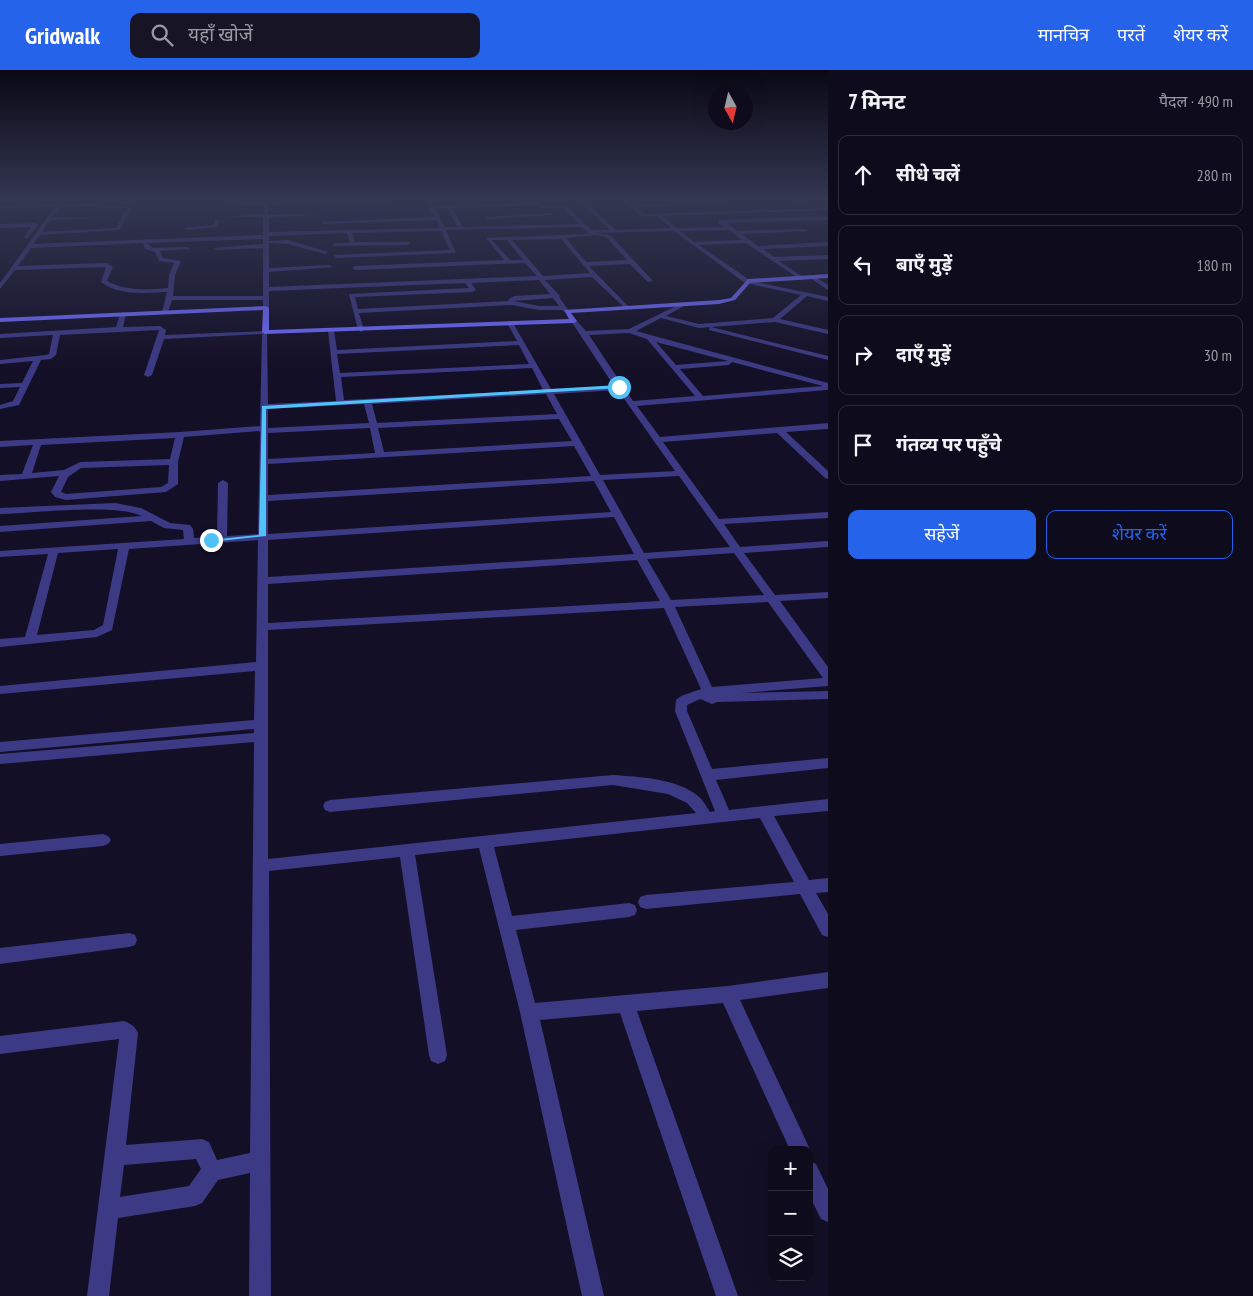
<!DOCTYPE html>
<html lang="hi">
<meta charset="utf-8">
<style>
:root{--surface:#0e0b1c;--page:#171425;--text:#f1f3f6;--muted:#9b9ba3;--line:#2e2b3b;--accent:#2563eb}
body{margin:0;font-family:"PT Sans Narrow","Noto Sans Devanagari",sans-serif;background:var(--page);color:var(--text)}
.controls{position:absolute;right:15px;bottom:15px;display:grid;overflow:hidden;border-radius:10px;box-shadow:0 5px 20px #0002}
.controls button{width:45px;height:45px;display:grid;place-items:center;padding:0;border:0;border-bottom:1px solid var(--line);background:var(--surface);color:var(--text);font:25px sans-serif}
.compass{position:absolute;left:708px;top:15px;width:45px;height:45px;border-radius:50%;background:var(--surface);box-shadow:0 5px 20px #0002;rotate:172deg}
.stop{position:absolute;width:15px;height:15px;margin:-11px;border:4px solid #4fc3f7;border-radius:50%;background:#fff}
.stop.end{background:#4fc3f7;border-color:#fff;box-shadow:0 1px 5px #0008}
.list{margin:0;padding:0;list-style:none}
h2{display:flex;justify-content:space-between;align-items:center;height:65px;margin:0;padding:0 20px;font-size:21px}
h2 small{font-size:16px;font-weight:400;color:var(--muted)}
.list li{display:grid;grid-template-columns:32px 1fr auto;gap:15px;align-items:center;box-sizing:border-box;height:80px;margin:0 10px 10px;padding:0 10px;border:1px solid var(--line);border-radius:10px}
.list b{display:block;font-size:19px;white-space:nowrap}
.list em{font-size:16px;font-style:normal;color:var(--muted)}
.actions{display:flex;gap:10px;padding:15px 20px}
.actions a{flex:1;padding:11px 0;border:1px solid var(--accent);border-radius:10px;text-align:center;font-size:18px;color:var(--accent)}
.actions .main{background:var(--accent);color:#fff}
.icon{flex:none;width:28px;height:28px;fill:none;stroke:currentColor;stroke-width:2;stroke-linecap:round;stroke-linejoin:round}
.map{position:relative;flex:none;width:828px;height:1226px;overflow:hidden}
header{display:flex;align-items:center;gap:30px;box-sizing:border-box;height:70px;padding:0 25px;background:var(--accent);color:#fff}
header strong{font-size:24px}
nav{display:flex;gap:28px;margin-inline-start:auto;font-size:18px}
.search{width:350px;height:45px;background:var(--page);display:flex;align-items:center;gap:12px;box-sizing:border-box;padding:0 18px;border-radius:10px;color:var(--muted);font-size:19px}
main{display:flex}
aside{flex:1;background:var(--surface)}
.map>svg:first-child{display:block}
.lines{fill:none;stroke-linecap:round;stroke-linejoin:round}
.street{fill:#3d3a85;fill-rule:evenodd}
.secondary{fill:#6f6bff;fill-rule:evenodd}
.route{fill:#4fc3f7}
</style>
<header>
<strong>Gridwalk</strong>
<div class="search"><svg class="icon" aria-label="search" viewBox="0 0 24 24"><circle cx="10" cy="10" r="6"/><path d="M15 15l6 6"/></svg>यहाँ खोजें</div>
<nav><a>मानचित्र</a><a>परतें</a><a>शेयर करें</a></nav>
</header>
<main>
<div class="map">
<svg width="828" height="1226" viewBox="0 0 828 1226">
<rect width="100%" height="100%" fill="#130f26"/>
<g class="lines">
<!-- street -->
<path class="street" d="M 115,128 L 143,128 L 113,130 Z
M 264,128 L 268,128 L 268,132 L 451,128 L 430,130 L 433,136 L 534,133 L 530,128 L 534,128 L 543,136 L 567,136 L 591,160 L 610,160 L 576,128 L 580,128 L 616,160 L 671,158 L 657,146 L 641,146 L 620,128 L 624,128 L 633,135 L 782,131 L 636,137 L 644,144 L 828,138 L 828,140 L 663,146 L 677,158 L 725,157 L 718,153 L 720,150 L 828,146 L 828,150 L 727,153 L 738,161 L 805,159 L 808,161 L 742,164 L 758,176 L 828,172 L 828,176 L 763,179 L 774,187 L 828,185 L 828,189 L 779,191 L 803,207 L 801,210 L 746,173 L 699,175 L 751,211 L 828,227 L 828,231 L 807,226 L 780,249 L 828,260 L 828,264 L 775,252 L 711,257 L 828,286 L 828,290 L 709,260 L 710,257 L 699,258 L 661,248 L 636,261 L 828,313 L 828,320 L 826,320 L 637,336 L 660,367 L 828,353 L 828,359 L 786,362 L 828,401 L 828,409 L 825,408 L 777,363 L 663,372 L 719,449 L 828,442 L 828,448 L 724,454 L 740,477 L 828,471 L 828,477 L 744,483 L 775,525 L 828,522 L 828,528 L 780,531 L 828,597 L 828,616 L 741,623 L 828,621 L 828,629 L 717,632 L 712,634 L 700,629 L 687,635 L 687,641 L 712,699 L 828,688 L 828,698 L 716,710 L 729,740 L 828,729 L 828,741 L 774,746 L 809,810 L 828,808 L 828,822 L 816,823 L 828,844 L 828,867 L 822,865 L 800,824 L 646,839 L 640,837 L 638,832 L 640,827 L 646,825 L 794,812 L 760,748 L 494,777 L 512,846 L 629,833 L 635,835 L 637,840 L 635,845 L 629,847 L 516,860 L 535,933 L 728,916 L 828,902 L 828,918 L 740,930 L 807,1073 L 810,1080 L 809,1082 L 809,1080 L 790,1080 L 723,933 L 637,941 L 738,1226 L 716,1226 L 620,943 L 540,950 L 604,1226 L 582,1226 L 520,942 L 479,778 L 415,785 L 447,985 L 445,991 L 438,994 L 431,991 L 429,985 L 400,787 L 269,801 L 271,1226 L 249,1226 L 250,1103 L 218,1110 L 202,1133 L 195,1136 L 118,1148 L 109,1226 L 87,1226 L 119,969 L 0,984 L 0,966 L 124,951 C 131,954 135,956 138,963 L 126,1075 L 202,1069 L 209,1072 L 217,1090 L 250,1083 L 254,672 L 0,694 L 0,684 L 254,663 L 254,659 L 0,682 L 0,672 L 254,650 L 255,601 L 0,624 L 0,616 L 256,592 L 258,470 L 129,479 L 112,560 L 97,567 L 0,577 L 0,569 L 25,567 L 48,484 L 0,487 L 0,481 L 184,469 L 183,460 L 164,458 L 151,451 L 0,462 L 0,456 L 142,446 C 117,433 32,443 0,444 L 0,438 L 115,433 L 141,438 L 170,453 L 190,455 L 193,459 L 194,468 L 217,467 L 218,413 L 223,410 L 228,413 L 227,466 L 258,464 L 260,362 L 259,361 L 184,367 L 178,392 L 178,414 L 166,422 L 66,430 L 55,427 L 51,422 L 59,406 L 0,411 L 0,405 L 22,404 L 33,375 L 0,377 L 0,371 L 180,362 L 260,356 L 262,264 L 164,269 L 152,305 L 148,307 L 144,305 L 159,260 L 60,265 L 56,285 L 51,289 L 41,290 L 19,335 L 0,339 L 0,335 L 13,331 L 20,317 L 0,318 L 0,314 L 22,313 L 33,291 L 0,294 L 0,290 L 46,285 L 49,284 L 53,265 L 0,268 L 0,264 L 116,257 L 120,244 L 123,242 L 126,244 L 123,257 L 160,256 L 166,260 L 165,265 L 267,261 L 268,334 L 336,331 L 328,261 L 331,259 L 334,261 L 337,280 L 517,271 L 507,253 L 510,251 L 513,253 L 551,319 L 614,316 L 571,251 L 572,250 L 576,250 L 586,261 L 629,259 L 682,233 L 684,236 L 666,246 L 699,254 L 773,248 L 801,225 L 745,213 L 674,161 L 594,163 L 610,165 L 653,211 L 648,212 L 630,194 L 589,196 L 629,237 L 627,240 L 592,207 L 545,210 L 560,226 L 559,227 L 569,241 L 566,243 L 562,240 L 539,240 L 512,235 L 359,243 L 364,260 L 361,262 L 358,260 L 349,224 L 469,218 L 465,213 L 269,221 L 269,238 L 266,240 L 263,238 L 263,230 L 172,230 L 168,242 L 165,244 L 162,242 L 167,222 C 146,223 119,226 101,212 L 106,197 L 15,200 L 0,219 L 0,213 L 55,137 L 0,138 L 0,136 L 57,134 L 61,131 L 63,132 L 62,134 L 102,133 L 104,134 L 103,136 L 132,137 L 120,160 L 40,165 L 33,174 L 263,165 L 263,147 L 225,147 L 264,144 L 264,135 L 219,135 L 264,132 ZM 426,130 L 434,147 L 320,152 L 323,154 L 436,150 L 440,158 L 269,162 L 269,148 L 324,144 L 268,145 L 268,135 ZM 537,135 L 542,138 L 564,138 L 579,154 L 463,157 L 452,138 ZM 98,136 L 97,137 L 99,138 L 127,138 L 116,158 L 42,162 L 50,150 L 96,148 L 52,147 L 60,137 ZM 435,138 L 447,138 L 458,157 L 445,157 ZM 582,157 L 589,164 L 486,168 L 504,190 L 355,196 L 352,198 L 355,200 L 525,193 L 537,206 L 269,217 L 269,202 L 333,197 L 330,195 L 269,198 L 269,173 L 288,174 L 325,184 L 328,182 L 288,170 L 269,171 L 269,166 L 347,163 L 350,173 L 334,173 L 332,176 L 408,175 L 410,172 L 355,172 L 352,163 L 441,161 L 450,180 L 334,185 L 336,188 L 456,183 L 446,160 ZM 729,160 L 742,170 L 694,172 L 680,161 ZM 596,165 L 606,167 L 627,190 L 586,192 L 566,168 ZM 263,169 L 263,174 L 214,178 L 217,180 L 263,178 L 263,226 L 173,226 L 175,205 L 181,191 L 163,188 L 160,181 L 190,179 L 187,177 L 153,178 L 147,173 ZM 561,169 L 590,203 L 543,206 L 512,170 ZM 492,170 L 507,170 L 523,190 L 510,190 ZM 143,173 L 145,179 L 155,182 L 159,191 L 174,193 L 169,205 L 168,218 C 147,220 126,221 107,211 L 113,197 L 107,193 L 18,196 L 31,178 ZM 539,210 L 550,224 L 514,226 L 509,229 L 508,231 L 358,239 L 355,227 L 473,222 L 476,220 L 471,213 ZM 553,228 L 559,236 L 539,236 L 514,231 ZM 629,263 L 647,269 L 695,326 L 633,331 L 589,265 ZM 656,272 L 728,291 L 676,295 ZM 519,275 L 529,294 L 340,303 L 337,284 ZM 732,292 L 823,316 L 703,326 L 680,299 L 729,295 ZM 532,298 L 543,320 L 344,330 L 341,307 ZM 618,320 L 675,401 L 600,405 L 554,324 ZM 546,324 L 557,344 L 377,353 L 372,334 ZM 364,334 L 369,353 L 268,358 L 268,339 ZM 559,349 L 572,371 L 384,382 L 378,358 ZM 370,358 L 375,383 L 268,389 L 268,363 ZM 175,368 L 170,389 L 80,392 L 64,400 L 32,403 L 41,375 ZM 574,376 L 591,406 L 268,425 L 268,394 ZM 169,395 L 168,413 L 161,417 L 66,424 L 61,422 L 68,407 L 81,398 ZM 679,406 L 730,477 L 644,483 L 603,410 ZM 594,411 L 611,442 L 268,464 L 268,431 ZM 614,447 L 634,484 L 268,507 L 268,470 ZM 118,479 L 103,555 L 94,560 L 37,565 L 58,483 ZM 734,483 L 764,525 L 671,530 L 647,489 ZM 637,490 L 660,531 L 268,553 L 268,514 ZM 768,532 L 823,608 L 712,617 L 675,537 ZM 664,538 L 701,619 L 681,626 L 676,630 L 675,641 L 715,741 L 710,742 C 706,736 703,730 698,726 C 676,708 639,707 613,705 L 330,730 L 325,732 L 323,736 L 325,740 L 330,742 L 613,715 L 668,724 L 687,733 L 696,743 L 268,789 L 268,560 ZM 196,1089 L 201,1099 L 189,1116 L 120,1127 L 124,1095 Z
M 786,128 L 813,131 L 795,133 Z
M 552,143 L 554,145 L 488,149 L 485,147 Z
M 215,149 L 220,150 L 217,157 L 186,160 L 183,158 L 213,155 Z
M 0,154 L 35,153 L 38,155 L 27,169 L 24,167 L 31,157 L 0,158 Z
M 810,206 L 814,206 L 828,215 L 828,220 L 810,208 Z
M 103,764 L 108,766 L 111,770 L 108,774 L 103,776 L 0,786 L 0,774 Z
M 129,863 L 135,865 L 137,870 L 135,875 L 129,877 L 0,894 L 0,878 Z
M 809,1091 L 816,1094 L 828,1119 L 828,1152 L 821,1149 L 809,1125 Z"/>
<!-- secondary -->
<path class="secondary" d="M 828,204 L 828,208 L 750,213 L 735,230 L 719,234 L 571,243 L 577,251 L 574,253 L 265,264 L 262,262 L 263,240 L 0,252 L 0,248 L 266,236 L 269,238 L 269,260 L 569,249 L 564,240 L 719,230 L 731,228 L 748,209 Z"/>
</g>
<!-- sky -->
<linearGradient id="sky" x2="0" y2="1"><stop stop-color="#0a0815"/><stop offset="0.43" stop-color="#333752"/><stop offset="1" stop-color="#333752" stop-opacity="0"/></linearGradient>
<rect width="828" height="299" fill="url(#sky)"/>
<!-- route -->
<path class="route" d="M 619,315 L 621,318 L 266,339 L 266,466 L 211,472 L 208,470 L 259,465 L 262,336 Z"/>
</svg>
<div class="controls">
<button>+</button>
<button>−</button>
<button><svg class="icon" aria-label="layers" viewBox="0 0 24 24"><path d="M12 4l9 5-9 5-9-5zM3 14l9 5 9-5"/></svg></button>
</div>
<svg class="compass" viewBox="-18 -18 36 36"><path d="M0-13l5 13h-10z" fill="#e53935"/><path d="M0 13l5-13h-10z" fill="#9b9ba3"/></svg>
<div class="stop" style="left:619px;top:317px"></div>
<div class="stop end" style="left:211px;top:470px"></div>
</div>
<aside>
<h2>7 मिनट<small>पैदल · 490 m</small></h2>
<ul class="list">
<li><svg class="icon" aria-label="ahead" viewBox="0 0 24 24"><path d="M12 20V5M6 11l6-6 6 6"/></svg><div><b>सीधे चलें</b></div><em>280 m</em></li>
<li><svg class="icon" aria-label="left" viewBox="0 0 24 24"><path d="M17 20v-9H6M10 6l-5 5 5 5"/></svg><div><b>बाएँ मुड़ें</b></div><em>180 m</em></li>
<li><svg class="icon" aria-label="right" viewBox="0 0 24 24"><path d="M7 20v-9h11M14 6l5 5-5 5"/></svg><div><b>दाएँ मुड़ें</b></div><em>30 m</em></li>
<li><svg class="icon" aria-label="arrive" viewBox="0 0 24 24"><path d="M6 21V4h12l-3 4 3 4H6"/></svg><div><b>गंतव्य पर पहुँचे</b></div></li>
</ul>
<div class="actions"><a class="main">सहेजें</a><a>शेयर करें</a></div>
</aside>
</main>
